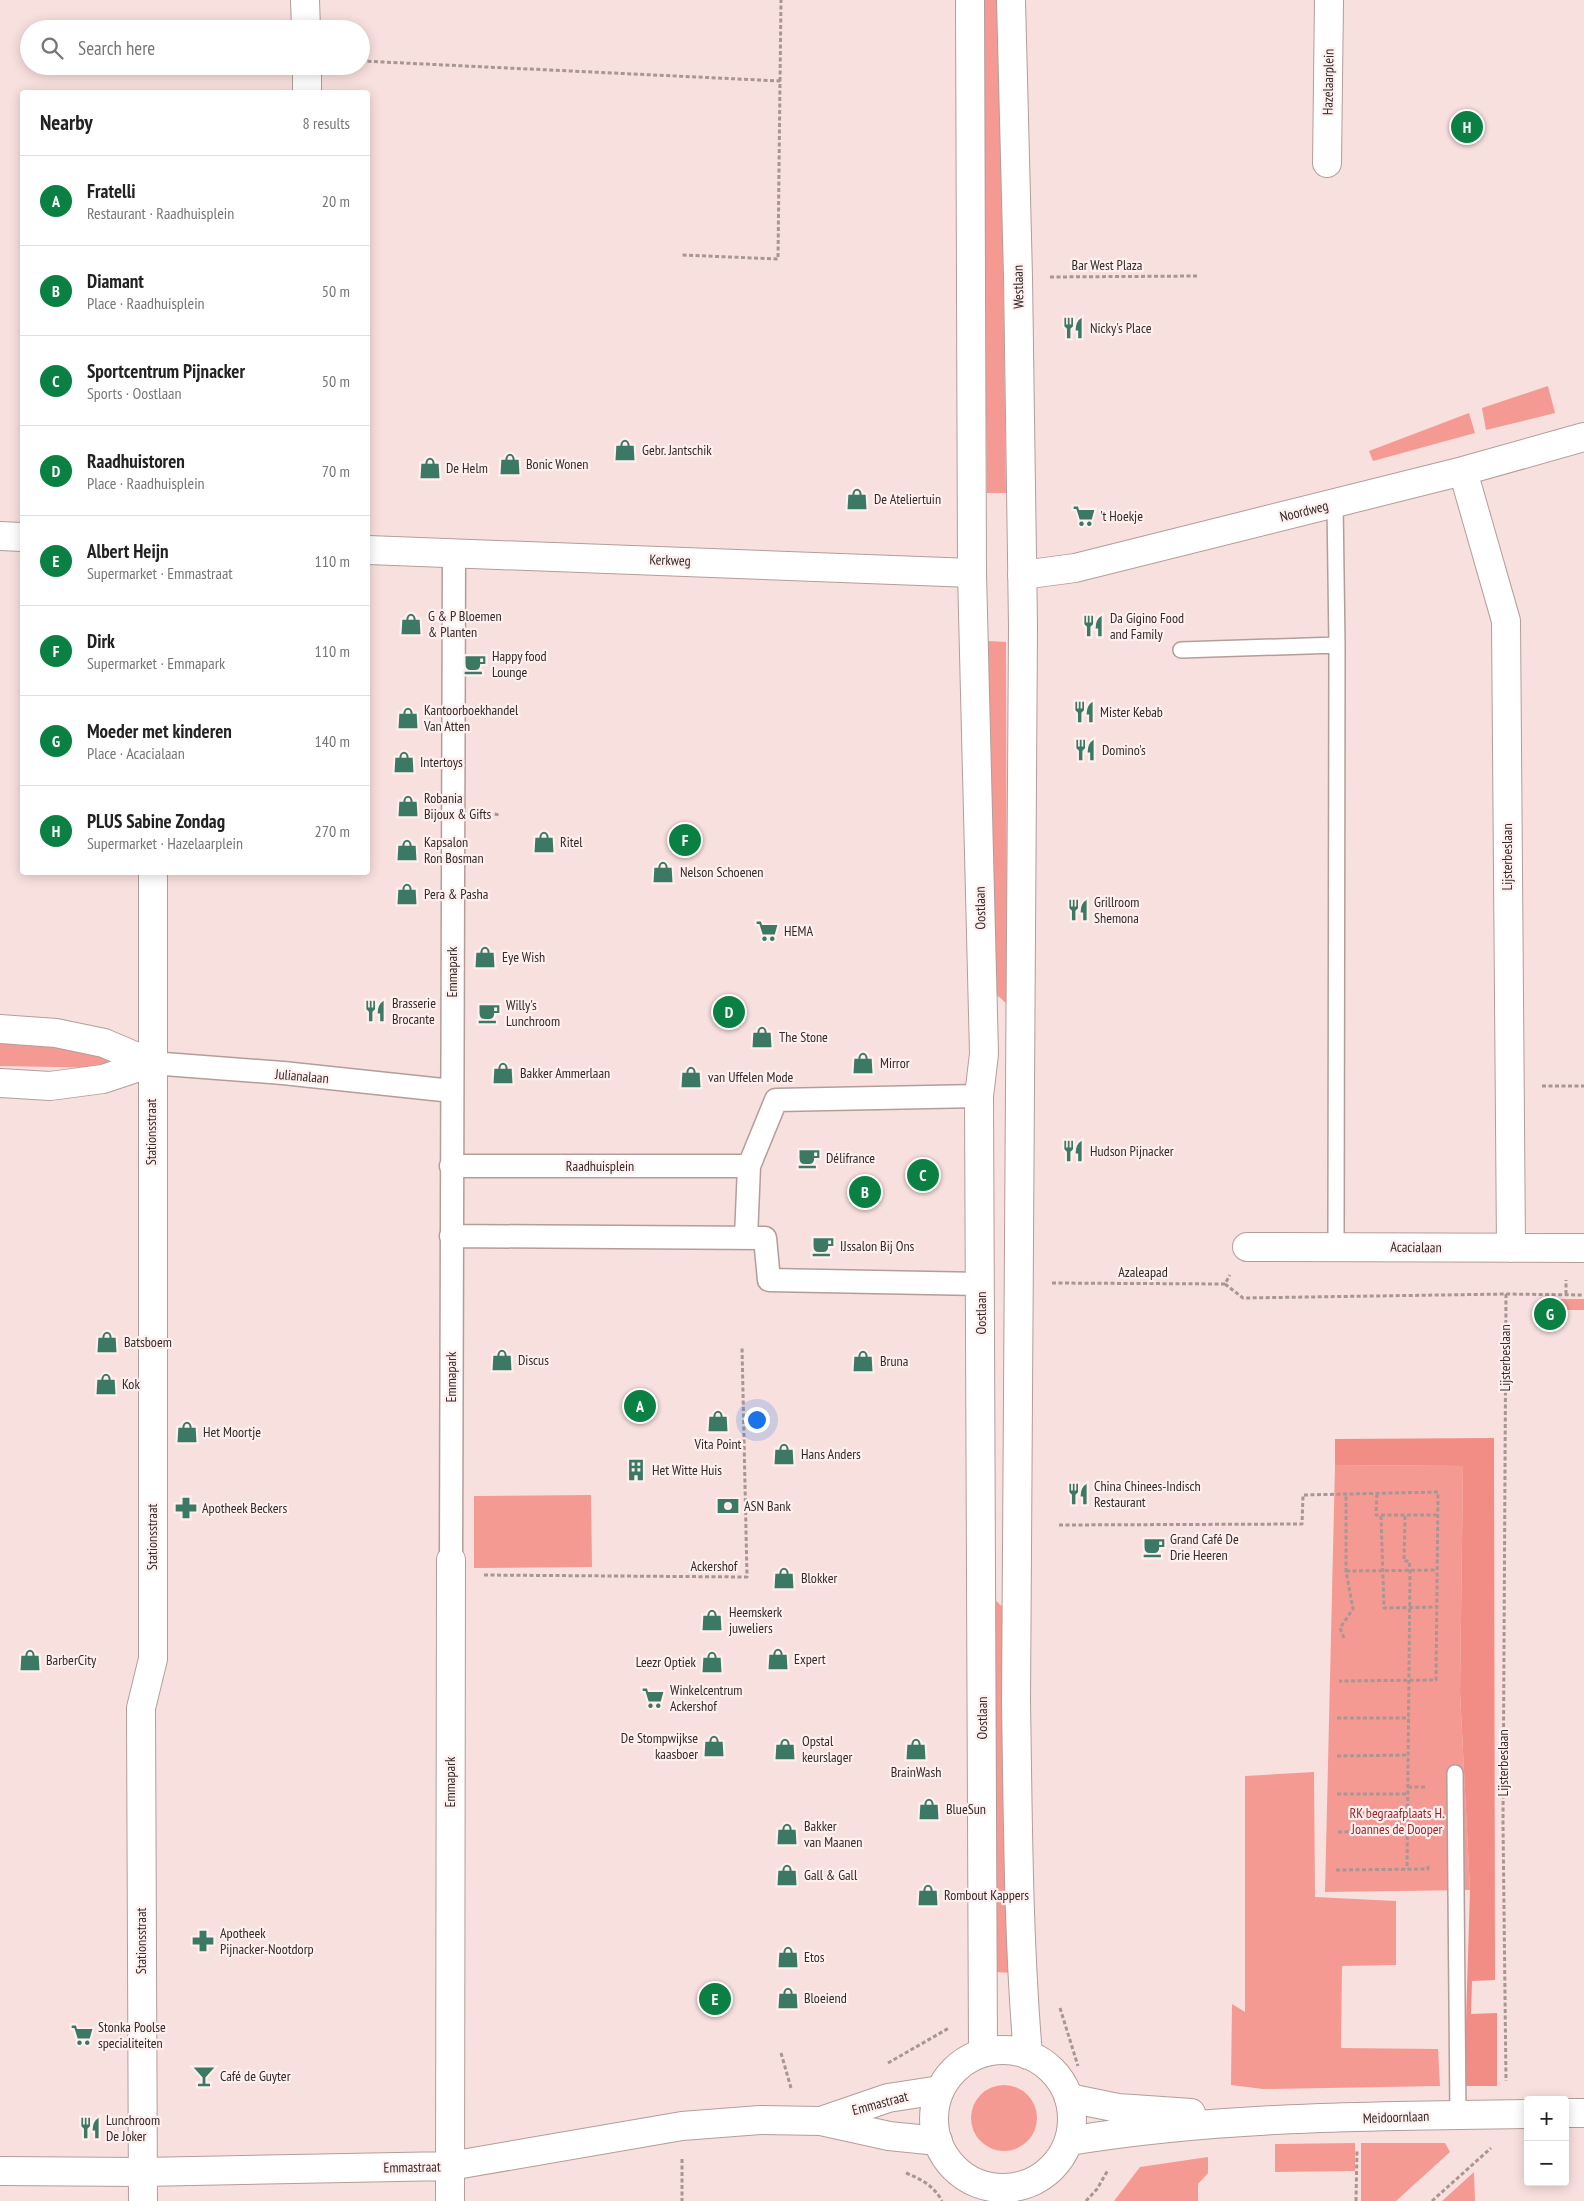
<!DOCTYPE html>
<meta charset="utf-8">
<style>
:root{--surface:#fff;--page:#f6f6f6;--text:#222;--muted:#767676;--line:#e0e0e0;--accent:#0b8043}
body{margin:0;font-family:"PT Sans Narrow",sans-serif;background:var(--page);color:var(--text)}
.controls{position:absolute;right:15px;bottom:15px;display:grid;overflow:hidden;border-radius:5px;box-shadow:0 2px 12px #0003}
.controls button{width:45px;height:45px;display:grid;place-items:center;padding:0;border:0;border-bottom:1px solid var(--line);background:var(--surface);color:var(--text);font:25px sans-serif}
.you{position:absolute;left:756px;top:1419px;width:18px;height:18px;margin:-12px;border:4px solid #fff;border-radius:50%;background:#1a73e8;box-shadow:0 0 0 8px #1a73e833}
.badge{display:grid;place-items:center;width:32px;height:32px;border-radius:50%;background:var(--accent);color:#fff;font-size:16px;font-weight:700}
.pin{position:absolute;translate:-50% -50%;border:2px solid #fff;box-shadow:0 1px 5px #0006}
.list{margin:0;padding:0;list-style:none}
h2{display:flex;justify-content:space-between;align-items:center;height:65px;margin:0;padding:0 20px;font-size:21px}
h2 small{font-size:16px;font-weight:400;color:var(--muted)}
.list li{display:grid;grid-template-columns:32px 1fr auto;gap:15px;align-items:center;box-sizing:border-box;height:90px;padding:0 20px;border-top:1px solid var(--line)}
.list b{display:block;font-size:19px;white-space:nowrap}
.list p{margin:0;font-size:16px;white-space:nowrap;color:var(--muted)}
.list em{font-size:16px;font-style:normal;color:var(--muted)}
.icon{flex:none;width:28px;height:28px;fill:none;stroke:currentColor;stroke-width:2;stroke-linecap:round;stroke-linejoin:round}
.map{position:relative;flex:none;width:1584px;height:2201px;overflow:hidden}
.search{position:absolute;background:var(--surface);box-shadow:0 2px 12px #0003;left:20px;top:20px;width:350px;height:55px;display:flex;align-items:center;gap:12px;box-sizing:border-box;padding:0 18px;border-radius:28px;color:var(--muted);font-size:19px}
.panel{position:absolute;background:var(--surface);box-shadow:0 2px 12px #0003;left:20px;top:90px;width:350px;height:785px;border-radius:5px}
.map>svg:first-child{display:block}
.green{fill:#f59a93}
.forest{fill:#f28d86}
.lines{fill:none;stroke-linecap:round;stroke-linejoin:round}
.service-casing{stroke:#b39d9b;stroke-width:18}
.pedestrian-casing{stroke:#b39d9b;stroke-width:25}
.minor-casing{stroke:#b39d9b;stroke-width:30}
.tertiary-casing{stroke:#b39d9b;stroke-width:30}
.secondary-casing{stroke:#b39d9b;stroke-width:30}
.path{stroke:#a89694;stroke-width:3;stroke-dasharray:4 2.5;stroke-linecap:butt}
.service{stroke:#fff;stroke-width:15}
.pedestrian{stroke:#fff;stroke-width:22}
.minor{stroke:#fff;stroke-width:28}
.tertiary{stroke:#fff;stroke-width:28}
.secondary{stroke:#fff;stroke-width:28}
.labels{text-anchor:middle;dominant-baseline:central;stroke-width:4.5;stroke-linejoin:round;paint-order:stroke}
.street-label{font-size:14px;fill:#332a29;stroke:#fff0ef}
.poi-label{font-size:14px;fill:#332a29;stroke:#fff0ef;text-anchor:start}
.park-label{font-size:14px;fill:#9b2428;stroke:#fff0ef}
</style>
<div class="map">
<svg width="1584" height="2201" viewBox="0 0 1584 2201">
<rect width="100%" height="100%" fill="#f8e0de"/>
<!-- green -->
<path class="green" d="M 981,0 L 1000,0 L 1006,493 L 987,493 Z
M 1548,386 L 1555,413 L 1486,430 L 1482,408 Z
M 1469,413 L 1475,433 L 1373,461 L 1369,451 Z
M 988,641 L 1006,642 L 1007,1004 L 989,988 Z
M 0,1037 L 108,1049 L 108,1068 L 0,1066 Z
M 1561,1299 L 1584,1299 L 1584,1310 L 1561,1310 Z
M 1335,1465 L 1463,1466 L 1460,1692 L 1470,1890 L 1325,1892 Z
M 591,1495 L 592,1567 L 474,1568 L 474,1496 Z
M 993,1598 L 1012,1616 L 1014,1973 L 994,1972 Z
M 1314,1772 L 1315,1897 L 1396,1901 L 1396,1965 L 1342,1966 L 1341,2048 L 1438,2049 L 1440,2086 L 1263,2089 L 1231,2085 L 1232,2004 L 1245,2012 L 1245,1776 Z
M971 2118a33 33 0 1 1 66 0a33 33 0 1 1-66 0Z
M 1355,2143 L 1355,2171 L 1275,2172 L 1275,2144 Z
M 1361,2143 L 1445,2143 L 1450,2152 L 1396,2201 L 1361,2201 Z
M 1208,2157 L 1208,2173 L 1198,2184 L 1198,2201 L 1114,2201 L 1140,2167 Z
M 1474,2172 L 1475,2201 L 1442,2201 Z"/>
<!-- forest -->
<path class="forest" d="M 1494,1438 L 1495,1980 L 1472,1981 L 1471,2014 L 1497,2013 L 1497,2086 L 1464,2086 L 1470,1890 L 1460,1692 L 1463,1466 L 1335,1465 L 1335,1439 Z"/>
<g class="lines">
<!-- service casing -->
<g class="service-casing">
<path id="service" d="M 1335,503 L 1337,645 L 1336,1246
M 1181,650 L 1337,645
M 1455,1773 L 1458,2115"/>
</g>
<!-- pedestrian casing -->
<g class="pedestrian-casing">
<path id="pedestrian" d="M 151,1063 L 283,1073 L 452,1091
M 451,1166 L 749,1166 L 776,1100 L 979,1096
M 451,1236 L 765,1238 L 769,1280 L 981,1284
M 746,1238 L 749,1166
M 451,1560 L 454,553"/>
</g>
<!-- minor casing -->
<g class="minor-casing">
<path id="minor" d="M 305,0 L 306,29
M 307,66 L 307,92
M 1327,163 L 1329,0
M 1463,471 L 1506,621 L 1511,1248
M 0,536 L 22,537
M 368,550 L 972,573
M 1022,575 L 1075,568 L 1463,471 L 1584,437
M 0,1029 L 56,1033 L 104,1043 L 151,1063
M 0,1083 L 50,1086 L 103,1079 L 151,1063
M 1247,1247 L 1584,1248
M 821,2121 L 888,2098 L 940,2090
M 0,2171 L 142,2172 L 450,2166 L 682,2126 L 760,2120 L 821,2121 L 889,2136 L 938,2141
M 143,2201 L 141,1708 L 153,1659 L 153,872
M 450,2201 L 451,1560"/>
</g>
<!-- tertiary casing -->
<g class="tertiary-casing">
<path id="tertiary" d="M 1069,2098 L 1118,2108 L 1191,2113
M 1565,2113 L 1584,2113
M 1069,2141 C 1220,2116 1375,2116 1528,2114"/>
</g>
<!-- secondary casing -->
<g class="secondary-casing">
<path id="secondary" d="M 970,0 L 972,573 L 984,1054 L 979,1096 L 983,2053
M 1011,0 L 1018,277 L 1023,627 L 1016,1702 C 1018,1819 1018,1937 1028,2055
M934 2119a69 69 0 1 1 138 0a69 69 0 1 1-138 0Z"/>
</g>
<!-- path -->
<path class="path" d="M 361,61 L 780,81 L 778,259 L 682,255
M 780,81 L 781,0
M 1050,277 L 1197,276
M 482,811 L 499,815
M 1542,1086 L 1584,1086
M 1052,1283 L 1225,1284 L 1230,1275
M 1225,1284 L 1243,1298 L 1506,1294 L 1584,1295
M 1506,1294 L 1503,1823 L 1506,2081
M 1566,1294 L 1566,1280
M 1377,1494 L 1376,1515 L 1438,1515
M 1381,1516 L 1384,1608 L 1437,1607
M 1405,1516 L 1404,1561 L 1409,1561 L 1410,1571 L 1407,1869
M 1059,1525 L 1302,1524 L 1303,1495 L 1438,1492 L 1436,1680 L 1339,1681
M 1346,1571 L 1437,1570
M 484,1575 L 747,1577 L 742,1346
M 1344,1638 L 1340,1628 L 1353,1609 L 1346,1571 L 1346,1494
M 1337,1718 L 1409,1718
M 1337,1756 L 1408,1755
M 1408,1787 L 1427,1787
M 1337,1794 L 1408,1794
M 1338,1832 L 1408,1831
M 1336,1870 L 1428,1869 L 1428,1866
M 1060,2008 L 1078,2066
M 781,2053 L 791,2088
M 888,2063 L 949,2028
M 682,2159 L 682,2201
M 906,2173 C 921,2179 934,2186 942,2201
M 1086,2201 L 1097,2189 L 1108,2170
M 1356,2201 L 1357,2149
M 1432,2201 L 1491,2148"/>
<!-- service -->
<use href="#service" class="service"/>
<!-- pedestrian -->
<use href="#pedestrian" class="pedestrian"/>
<!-- minor -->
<use href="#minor" class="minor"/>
<!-- tertiary -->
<use href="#tertiary" class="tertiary"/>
<!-- secondary -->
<use href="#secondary" class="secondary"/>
</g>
<!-- icons -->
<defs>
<g id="restaurant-bare" transform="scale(1.725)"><path d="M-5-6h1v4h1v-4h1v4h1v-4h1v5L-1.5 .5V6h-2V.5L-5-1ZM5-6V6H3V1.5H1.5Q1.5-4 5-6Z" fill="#3b7964" stroke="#fff0ef" stroke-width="2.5" paint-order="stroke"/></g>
<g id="shop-bare" transform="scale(1.725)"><path d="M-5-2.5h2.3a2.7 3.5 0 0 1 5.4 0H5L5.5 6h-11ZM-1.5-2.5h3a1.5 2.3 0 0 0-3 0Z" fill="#3b7964" stroke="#fff0ef" stroke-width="2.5" paint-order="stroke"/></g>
<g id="supermarket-bare" transform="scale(1.725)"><path d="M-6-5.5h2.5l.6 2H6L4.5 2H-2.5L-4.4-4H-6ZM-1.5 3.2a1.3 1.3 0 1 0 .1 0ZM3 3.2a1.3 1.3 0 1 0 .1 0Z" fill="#3b7964" stroke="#fff0ef" stroke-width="2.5" paint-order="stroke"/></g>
<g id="cafe-bare" transform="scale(1.725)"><path d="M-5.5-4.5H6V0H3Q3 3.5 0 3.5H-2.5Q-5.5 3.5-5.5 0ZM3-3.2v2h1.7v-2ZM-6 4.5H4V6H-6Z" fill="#3b7964" stroke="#fff0ef" stroke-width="2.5" paint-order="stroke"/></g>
<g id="building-bare" transform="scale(1.725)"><path d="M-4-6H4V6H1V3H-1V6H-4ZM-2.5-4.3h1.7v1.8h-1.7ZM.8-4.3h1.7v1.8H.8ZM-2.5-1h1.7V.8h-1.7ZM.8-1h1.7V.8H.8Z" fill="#3b7964" stroke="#fff0ef" stroke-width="2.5" paint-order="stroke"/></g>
<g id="bank-bare" transform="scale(1.725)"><path d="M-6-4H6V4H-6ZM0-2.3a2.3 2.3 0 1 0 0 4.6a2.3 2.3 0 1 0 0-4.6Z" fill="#3b7964" stroke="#fff0ef" stroke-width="2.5" paint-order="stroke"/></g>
<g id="pharmacy-bare" transform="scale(1.725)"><path d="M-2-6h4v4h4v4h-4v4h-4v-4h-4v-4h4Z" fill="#3b7964" stroke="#fff0ef" stroke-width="2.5" paint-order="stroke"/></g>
<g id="bar-bare" transform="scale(1.725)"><path d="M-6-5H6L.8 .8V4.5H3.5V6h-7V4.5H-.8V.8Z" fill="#3b7964" stroke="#fff0ef" stroke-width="2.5" paint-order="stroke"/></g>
</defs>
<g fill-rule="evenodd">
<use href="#restaurant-bare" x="1073" y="328"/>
<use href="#shop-bare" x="625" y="450"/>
<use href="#shop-bare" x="510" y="464"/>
<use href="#shop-bare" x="430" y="468"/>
<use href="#shop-bare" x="857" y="499"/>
<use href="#supermarket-bare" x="1084" y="516"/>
<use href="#shop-bare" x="411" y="624"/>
<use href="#restaurant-bare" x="1093" y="626"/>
<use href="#cafe-bare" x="475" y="664"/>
<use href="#restaurant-bare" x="1084" y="712"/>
<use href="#shop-bare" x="408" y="718"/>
<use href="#restaurant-bare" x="1085" y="750"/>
<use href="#shop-bare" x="404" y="762"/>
<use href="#shop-bare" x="408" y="806"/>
<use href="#shop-bare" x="544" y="842"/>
<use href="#shop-bare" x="407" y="850"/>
<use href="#shop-bare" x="663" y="872"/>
<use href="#shop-bare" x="407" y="894"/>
<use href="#restaurant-bare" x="1078" y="910"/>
<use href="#supermarket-bare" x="767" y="931"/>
<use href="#shop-bare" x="485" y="957"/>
<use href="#restaurant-bare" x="375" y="1011"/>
<use href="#cafe-bare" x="489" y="1013"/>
<use href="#shop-bare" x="762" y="1037"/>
<use href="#shop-bare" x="863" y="1063"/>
<use href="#shop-bare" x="503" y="1073"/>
<use href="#shop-bare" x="691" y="1077"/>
<use href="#restaurant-bare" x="1073" y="1151"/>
<use href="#cafe-bare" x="809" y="1158"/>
<use href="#cafe-bare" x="823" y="1246"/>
<use href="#shop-bare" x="107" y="1342"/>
<use href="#shop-bare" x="502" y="1360"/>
<use href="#shop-bare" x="863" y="1361"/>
<use href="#shop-bare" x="106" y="1384"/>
<use href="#shop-bare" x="718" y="1421"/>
<use href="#shop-bare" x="187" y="1432"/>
<use href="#shop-bare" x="784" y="1454"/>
<use href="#building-bare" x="636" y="1470"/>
<use href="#restaurant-bare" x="1078" y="1494"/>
<use href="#bank-bare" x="728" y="1506"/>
<use href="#pharmacy-bare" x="186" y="1508"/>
<use href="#cafe-bare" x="1154" y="1547"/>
<use href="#shop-bare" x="784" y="1578"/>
<use href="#shop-bare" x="712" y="1620"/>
<use href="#shop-bare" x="778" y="1659"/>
<use href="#shop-bare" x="30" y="1660"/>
<use href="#shop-bare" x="712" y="1662"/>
<use href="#supermarket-bare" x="653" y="1698"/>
<use href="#shop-bare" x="714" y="1746"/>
<use href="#shop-bare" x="785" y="1749"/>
<use href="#shop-bare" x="916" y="1749"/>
<use href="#shop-bare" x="929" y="1809"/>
<use href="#shop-bare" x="787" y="1834"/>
<use href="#shop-bare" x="787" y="1875"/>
<use href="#shop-bare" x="928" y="1895"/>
<use href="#pharmacy-bare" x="203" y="1941"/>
<use href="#shop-bare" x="788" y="1957"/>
<use href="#shop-bare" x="788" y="1998"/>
<use href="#supermarket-bare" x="82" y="2035"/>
<use href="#bar-bare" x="204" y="2076"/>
<use href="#restaurant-bare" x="90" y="2128"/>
</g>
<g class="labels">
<!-- street labels -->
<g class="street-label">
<text transform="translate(1328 82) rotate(-89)">Hazelaarplein</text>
<text x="1107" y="265">Bar West Plaza</text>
<text transform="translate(1018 287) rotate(-91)">Westlaan</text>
<text transform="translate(1304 511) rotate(-14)">Noordweg</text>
<text transform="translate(670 560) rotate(2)">Kerkweg</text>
<text transform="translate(1507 857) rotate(-90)">Lijsterbeslaan</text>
<text transform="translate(980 908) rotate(-91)">Oostlaan</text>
<text transform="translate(452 972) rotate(-90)">Emmapark</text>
<text transform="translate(302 1076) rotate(5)">Julianalaan</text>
<text transform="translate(151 1132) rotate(-90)">Stationsstraat</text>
<text x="600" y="1166">Raadhuisplein</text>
<text transform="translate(1416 1247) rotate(1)">Acacialaan</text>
<text x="1143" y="1272">Azaleapad</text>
<text transform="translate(981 1313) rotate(-90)">Oostlaan</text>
<text transform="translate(1505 1358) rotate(-90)">Lijsterbeslaan</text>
<text transform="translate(451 1377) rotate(-90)">Emmapark</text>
<text transform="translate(152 1537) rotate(-90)">Stationsstraat</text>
<text x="714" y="1566">Ackershof</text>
<text transform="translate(982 1718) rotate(-90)">Oostlaan</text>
<text transform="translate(1503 1763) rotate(-90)">Lijsterbeslaan</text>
<text transform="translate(450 1782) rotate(-90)">Emmapark</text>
<text transform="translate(141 1941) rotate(-90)">Stationsstraat</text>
<text transform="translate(880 2103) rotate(-15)">Emmastraat</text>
<text transform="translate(1396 2117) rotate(-2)">Meidoornlaan</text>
<text transform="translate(412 2167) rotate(-1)">Emmastraat</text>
</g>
<!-- poi labels -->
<g class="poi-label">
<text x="1090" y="328">Nicky's Place</text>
<text x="642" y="450">Gebr. Jantschik</text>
<text x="526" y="464">Bonic Wonen</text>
<text x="446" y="468">De Helm</text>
<text x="874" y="499">De Ateliertuin</text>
<text x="1100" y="516">'t Hoekje</text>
<text x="428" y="616">G &amp; P Bloemen<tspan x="428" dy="16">&amp; Planten</tspan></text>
<text x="1110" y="618">Da Gigino Food<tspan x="1110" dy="16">and Family</tspan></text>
<text x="492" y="656">Happy food<tspan x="492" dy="16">Lounge</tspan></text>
<text x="424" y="710">Kantoorboekhandel<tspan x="424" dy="16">Van Atten</tspan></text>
<text x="1100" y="712">Mister Kebab</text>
<text x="1102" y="750">Domino's</text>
<text x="420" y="762">Intertoys</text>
<text x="424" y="798">Robania<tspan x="424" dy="16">Bijoux &amp; Gifts</tspan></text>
<text x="424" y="842">Kapsalon<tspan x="424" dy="16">Ron Bosman</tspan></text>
<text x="560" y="842">Ritel</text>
<text x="680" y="872">Nelson Schoenen</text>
<text x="424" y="894">Pera &amp; Pasha</text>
<text x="1094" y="902">Grillroom<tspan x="1094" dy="16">Shemona</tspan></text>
<text x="784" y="931">HEMA</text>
<text x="502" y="957">Eye Wish</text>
<text x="392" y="1003">Brasserie<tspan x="392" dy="16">Brocante</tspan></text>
<text x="506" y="1005">Willy's<tspan x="506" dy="16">Lunchroom</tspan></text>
<text x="779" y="1037">The Stone</text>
<text x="880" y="1063">Mirror</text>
<text x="520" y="1073">Bakker Ammerlaan</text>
<text x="708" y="1077">van Uffelen Mode</text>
<text x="1090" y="1151">Hudson Pijnacker</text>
<text x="826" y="1158">Délifrance</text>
<text x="840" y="1246">IJssalon Bij Ons</text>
<text x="124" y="1342">Batsboem</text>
<text x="518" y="1360">Discus</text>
<text x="880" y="1361">Bruna</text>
<text x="122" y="1384">Kok</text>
<text x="203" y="1432">Het Moortje</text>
<text x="718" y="1444" text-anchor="middle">Vita Point</text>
<text x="801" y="1454">Hans Anders</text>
<text x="652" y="1470">Het Witte Huis</text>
<text x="1094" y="1486">China Chinees-Indisch<tspan x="1094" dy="16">Restaurant</tspan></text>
<text x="744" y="1506">ASN Bank</text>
<text x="202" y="1508">Apotheek Beckers</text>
<text x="1170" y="1539">Grand Café De<tspan x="1170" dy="16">Drie Heeren</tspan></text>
<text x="801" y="1578">Blokker</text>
<text x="729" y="1612">Heemskerk<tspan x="729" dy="16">juweliers</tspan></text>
<text x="794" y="1659">Expert</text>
<text x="46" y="1660">BarberCity</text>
<text x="696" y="1662" text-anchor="end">Leezr Optiek</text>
<text x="670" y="1690">Winkelcentrum<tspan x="670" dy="16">Ackershof</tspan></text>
<text x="698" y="1738" text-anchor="end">De Stompwijkse<tspan x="698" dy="16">kaasboer</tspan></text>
<text x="802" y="1741">Opstal<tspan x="802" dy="16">keurslager</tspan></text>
<text x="916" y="1772" text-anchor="middle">BrainWash</text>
<text x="946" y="1809">BlueSun</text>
<text x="804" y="1826">Bakker<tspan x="804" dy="16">van Maanen</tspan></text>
<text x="804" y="1875">Gall &amp; Gall</text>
<text x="944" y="1895">Rombout Kappers</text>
<text x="220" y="1933">Apotheek<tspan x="220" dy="16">Pijnacker-Nootdorp</tspan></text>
<text x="804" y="1957">Etos</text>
<text x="804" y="1998">Bloeiend</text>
<text x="98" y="2027">Stonka Poolse<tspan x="98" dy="16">specialiteiten</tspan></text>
<text x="220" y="2076">Café de Guyter</text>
<text x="106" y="2120">Lunchroom<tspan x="106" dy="16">De Joker</tspan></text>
</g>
<!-- park labels -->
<g class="park-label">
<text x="1397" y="1813">RK begraafplaats H.<tspan x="1397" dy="16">Joannes de Dooper</tspan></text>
</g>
</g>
</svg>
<div class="controls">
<button>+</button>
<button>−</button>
</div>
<div class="you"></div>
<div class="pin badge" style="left:640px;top:1406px">A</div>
<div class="pin badge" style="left:865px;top:1192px">B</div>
<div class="pin badge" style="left:923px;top:1175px">C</div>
<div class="pin badge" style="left:729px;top:1012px">D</div>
<div class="pin badge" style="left:715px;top:1999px">E</div>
<div class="pin badge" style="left:685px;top:840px">F</div>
<div class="pin badge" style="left:1550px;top:1314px">G</div>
<div class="pin badge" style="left:1467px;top:127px">H</div>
<div class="search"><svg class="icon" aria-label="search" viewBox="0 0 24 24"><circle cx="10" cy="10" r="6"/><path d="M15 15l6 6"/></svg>Search here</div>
<section class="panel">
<h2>Nearby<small>8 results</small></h2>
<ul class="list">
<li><span class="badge">A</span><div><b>Fratelli</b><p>Restaurant · Raadhuisplein</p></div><em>20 m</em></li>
<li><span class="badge">B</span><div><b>Diamant</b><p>Place · Raadhuisplein</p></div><em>50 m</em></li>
<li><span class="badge">C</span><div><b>Sportcentrum Pijnacker</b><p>Sports · Oostlaan</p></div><em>50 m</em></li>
<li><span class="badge">D</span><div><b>Raadhuistoren</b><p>Place · Raadhuisplein</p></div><em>70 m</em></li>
<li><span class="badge">E</span><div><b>Albert Heijn</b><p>Supermarket · Emmastraat</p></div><em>110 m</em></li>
<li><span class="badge">F</span><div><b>Dirk</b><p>Supermarket · Emmapark</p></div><em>110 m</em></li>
<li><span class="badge">G</span><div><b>Moeder met kinderen</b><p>Place · Acacialaan</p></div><em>140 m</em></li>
<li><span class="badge">H</span><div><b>PLUS Sabine Zondag</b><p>Supermarket · Hazelaarplein</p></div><em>270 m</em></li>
</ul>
</section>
</div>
